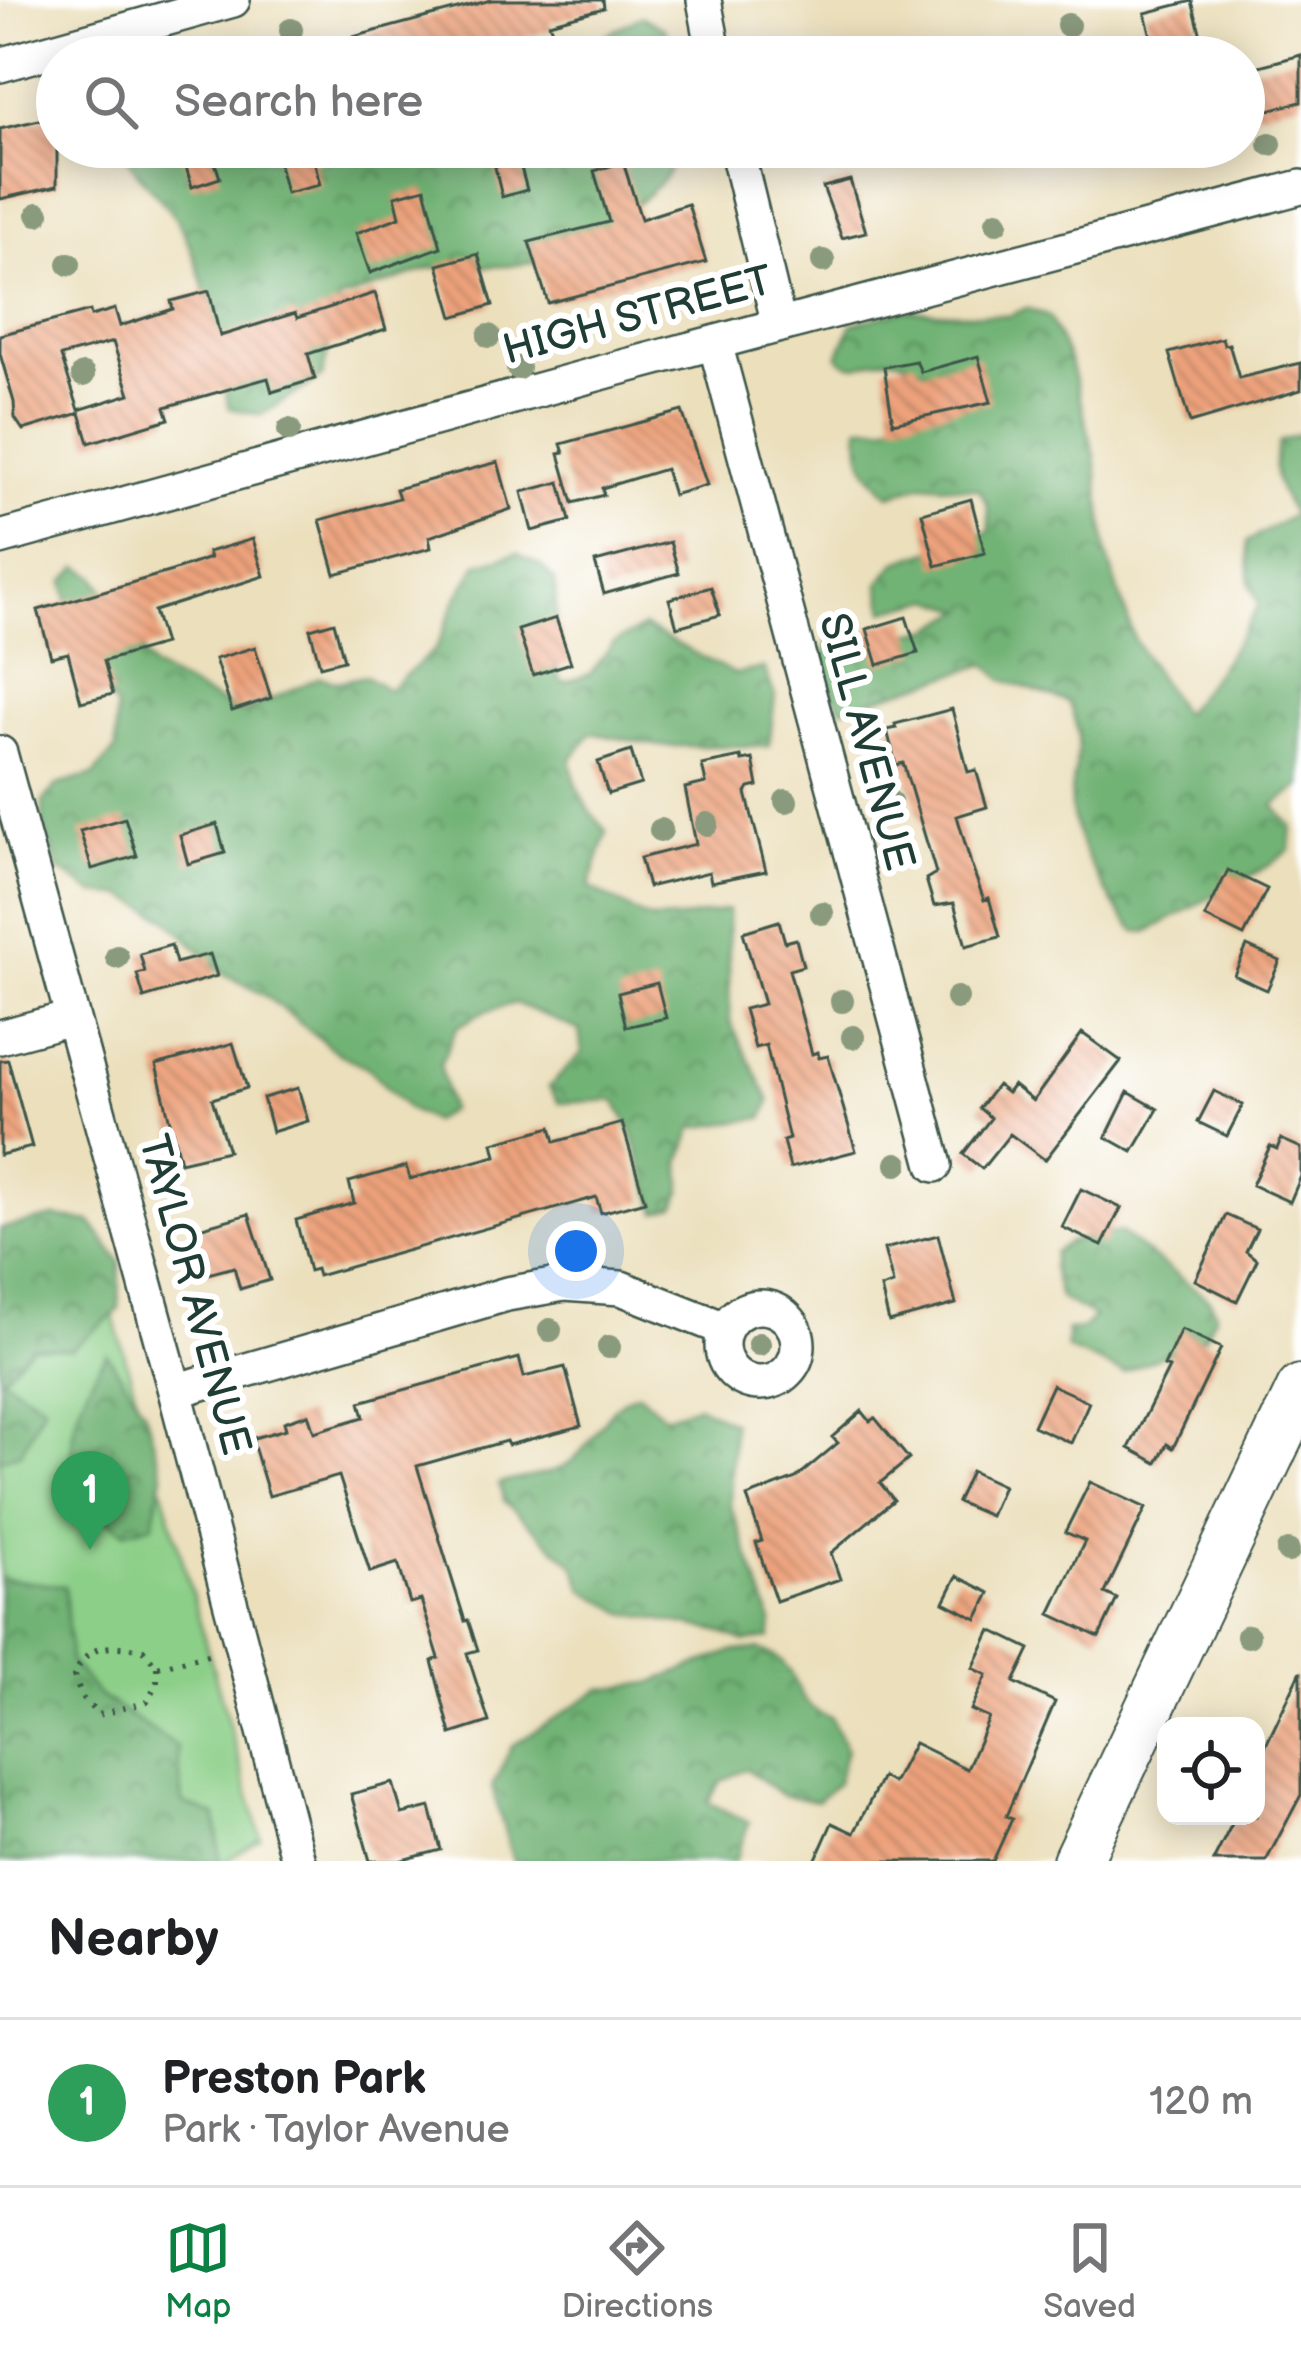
<!DOCTYPE html>
<meta charset="utf-8">
<style>
:root{--surface:#fff;--page:#f6f6f6;--text:#202124;--muted:#757577;--line:#e0e0e0;--accent:#0b8043}
body{margin:0;font-family:"Balsamiq Sans",sans-serif;background:var(--page);color:var(--text)}
.controls{position:absolute;right:36px;bottom:36px;display:grid;overflow:hidden;border-radius:24px;box-shadow:0 6px 30px #0003}
.controls button{width:108px;height:108px;display:grid;place-items:center;padding:0;border:0;border-bottom:3px solid var(--line);background:var(--surface);color:var(--text);font:60px sans-serif}
.you{position:absolute;left:576px;top:1251px;width:42px;height:42px;margin:-30px;border:9px solid #fff;border-radius:50%;background:#1a73e8;box-shadow:0 0 0 18px #1a73e833}
.badge{display:grid;place-items:center;width:78px;height:78px;border-radius:50%;background:var(--accent);color:#fff;font-size:39px;font-weight:700}
.pin{position:absolute;translate:-50% -99px;filter:drop-shadow(0 3px 6px #0008)}
.pin::after{content:'';position:absolute;top:63px;width:42px;height:36px;background:inherit;clip-path:polygon(0 0,100% 0,50% 100%)}
.list{margin:0;padding:0;list-style:none}
h2{display:flex;justify-content:space-between;align-items:center;height:156px;margin:0;padding:0 48px;font-size:51px}
h2 small{font-size:39px;font-weight:400;color:var(--muted)}
.list li{display:grid;grid-template-columns:78px 1fr auto;gap:36px;align-items:center;box-sizing:border-box;height:168px;padding:0 48px;border-top:3px solid var(--line)}
.list b{display:block;font-size:45px;white-space:nowrap}
.list p{margin:0;font-size:39px;white-space:nowrap;color:var(--muted)}
.list em{font-size:39px;font-style:normal;color:var(--muted)}
.icon{flex:none;width:66px;height:66px;fill:none;stroke:currentColor;stroke-width:2;stroke-linecap:round;stroke-linejoin:round}
.map{position:relative;flex:none;width:1301px;height:1861px;overflow:hidden}
.search{position:absolute;background:var(--surface);box-shadow:0 6px 30px #0003;left:36px;right:36px;top:36px;height:132px;display:flex;align-items:center;gap:30px;box-sizing:border-box;padding:0 42px;border-radius:66px;color:var(--muted);font-size:45px}
.sheet{height:324px;background:var(--surface)}
nav{display:flex;justify-content:space-around;align-items:center;box-sizing:border-box;height:168px;border-top:3px solid var(--line);background:var(--surface);font-size:33px;color:var(--muted)}
nav a{display:grid;justify-items:center;gap:6px}
nav .on{color:var(--accent)}
.map>svg:first-child{display:block}
.green{fill:#8ccf88;stroke:#56865e;stroke-width:3}
.forest{fill:url(#forest-crowns);stroke:#487854;stroke-width:3}
.building{fill:url(#building-back-hatch);fill-rule:evenodd}
.lines{fill:none;stroke-linecap:round;stroke-linejoin:round}
.street-casing{stroke:#3e5548;stroke-width:38}
.secondary-casing{stroke:#3e5548;stroke-width:52}
.path{stroke:#3e5548;stroke-width:6;stroke-dasharray:3 9;stroke-linecap:butt}
.street{stroke:#fff;stroke-width:33}
.secondary{stroke:#fff;stroke-width:48}
.tree{fill:#8a9a7d}
.labels{text-anchor:middle;dominant-baseline:central;stroke-width:12;stroke-linejoin:round;paint-order:stroke}
.street-label{font-size:42px;fill:#1f3d34;stroke:#fff}
</style>
<div class="map">
<svg width="1301" height="1861" viewBox="0 0 1301 1861">
<defs>
<pattern id="forest-crowns" width="20" height="18" patternUnits="userSpaceOnUse" patternTransform="scale(3)"><rect width="20" height="18" fill="#71b274"/><path d="M2 6a3 3 0 1 1 6 0M12 15a3 3 0 1 1 6 0" fill="none" stroke="#5c9260"/></pattern>
<pattern id="building-back-hatch" width="6" height="6" patternUnits="userSpaceOnUse" patternTransform="scale(3)"><rect width="6" height="6" fill="#eda27c"/><path d="M-1 5l2 2M0 0l6 6M5-1l2 2" fill="none" stroke="#bf8566"/></pattern>
</defs>
<rect width="100%" height="100%" fill="#fff"/>
<filter id="ink" filterUnits="userSpaceOnUse"><feTurbulence type="fractalNoise" baseFrequency=".00833" numOctaves="2"/><feDisplacementMap in="SourceGraphic" scale="24" xChannelSelector="R" yChannelSelector="G"/><feConvolveMatrix kernelMatrix="1 2 1 2 8 2 1 2 1" color-interpolation-filters="sRGB"/></filter>
<filter id="wash" filterUnits="userSpaceOnUse"><feTurbulence type="fractalNoise" baseFrequency=".004" numOctaves="4" result="noise"/><feDisplacementMap in="SourceGraphic" scale="48" xChannelSelector="R" yChannelSelector="G"/><feGaussianBlur stdDeviation="2.7" result="paint"/><feColorMatrix in="noise" values="0 0 0 0 0 0 0 0 0 0 0 0 0 0 0 0 0 1.4 0 .05"/><feComposite in="paint" operator="in"/></filter>
<g filter="url(#wash)">
<rect width="100%" height="100%" fill="#ebdfbc"/>
<!-- green -->
<path class="green" d="M 91,1236 L 261,1838 L 225,1861 L 0,1861 L 0,1261 Z"/>
<!-- forest -->
<path class="forest" d="M 641,16 L 664,28 L 675,57 L 567,57 Z
M 224,147 L 257,157 L 326,163 L 338,147 L 684,147 L 662,181 L 579,257 L 506,266 L 431,268 L 339,300 L 322,377 L 261,415 L 229,408 C 217,350 210,286 184,233 C 169,201 137,182 123,148 Z
M 1027,308 L 1049,317 L 1070,362 L 1095,456 L 1107,555 L 1135,641 L 1182,714 C 1214,677 1235,646 1259,605 L 1250,583 L 1247,542 L 1293,515 C 1277,487 1269,474 1279,442 L 1301,434 L 1301,786 L 1274,806 L 1292,826 L 1290,850 L 1270,865 L 1147,932 L 1135,931 C 1109,903 1067,834 1071,795 C 1075,751 1087,746 1068,702 L 1003,680 L 986,664 L 842,709 C 822,674 811,666 837,629 L 851,640 L 930,630 L 964,610 L 933,599 L 885,611 L 879,584 L 897,562 L 990,531 L 988,506 L 979,489 L 923,484 L 890,495 C 867,475 856,456 860,426 L 885,426 L 927,406 L 926,370 C 914,365 898,356 886,358 C 865,361 855,375 838,356 L 852,324 L 902,310 L 1009,316 Z
M 517,553 L 541,566 L 555,581 L 558,677 L 564,683 L 590,674 L 614,643 L 644,627 L 735,674 L 764,668 L 775,696 L 769,746 L 661,746 L 591,733 L 570,761 C 576,790 587,810 607,832 L 589,887 L 650,920 L 680,919 L 728,910 L 730,1022 L 770,1101 L 763,1118 L 693,1128 L 681,1161 L 682,1189 L 676,1206 L 657,1212 L 633,1134 L 615,1100 L 559,1103 L 549,1087 L 582,1053 L 579,1030 L 515,1003 L 484,1012 L 457,1027 L 440,1064 L 450,1110 L 432,1121 L 408,1109 L 367,1067 L 339,1054 L 266,996 L 223,973 L 167,919 L 124,896 L 95,894 L 58,869 L 43,824 L 43,802 L 57,785 L 94,775 L 116,749 L 116,708 L 79,650 L 64,582 L 79,567 L 95,576 L 153,668 L 241,713 L 320,677 L 338,682 L 366,676 L 388,690 L 436,649 L 456,599 L 478,564 Z
M 54,1217 L 91,1222 L 120,1262 L 119,1310 L 71,1349 L 32,1346 L 2,1378 L 44,1405 L 21,1452 L 0,1460 L 0,1229 Z
M 1119,1232 L 1210,1300 L 1216,1313 L 1205,1336 L 1123,1373 L 1067,1349 L 1067,1330 L 1082,1329 L 1094,1317 L 1060,1298 L 1052,1268 L 1054,1252 L 1069,1242 Z
M 107,1354 L 145,1412 L 163,1475 L 153,1524 L 124,1532 C 110,1521 90,1508 82,1491 C 59,1444 80,1393 107,1354 Z
M 638,1393 L 665,1416 L 698,1405 L 733,1423 L 730,1504 L 772,1622 L 770,1638 L 745,1642 L 718,1631 L 625,1613 L 584,1590 L 575,1566 L 504,1501 L 499,1484 C 523,1476 552,1477 572,1461 C 597,1440 605,1404 638,1393 Z
M 0,1578 L 65,1586 L 70,1661 L 98,1695 L 177,1747 L 183,1803 L 216,1816 L 220,1861 L 0,1861 Z
M 759,1649 C 765,1652 772,1654 778,1658 C 801,1675 794,1708 831,1717 L 846,1749 L 837,1783 L 817,1801 L 782,1795 L 747,1769 L 721,1781 L 708,1802 L 749,1823 L 735,1861 L 513,1861 L 492,1787 L 512,1746 L 601,1689 L 651,1683 L 733,1651 Z"/>
<g id="blocks">
<!-- building -->
<path class="building" d="M 491,0 L 603,0 L 604,8 L 549,23 L 552,30 L 461,57 L 309,57 L 308,49 Z
M 1192,1 L 1202,40 L 1155,52 L 1145,13 Z
M 1301,55 L 1301,102 L 1244,116 L 1244,70 Z
M 57,116 L 57,186 L 0,199 L 0,129 Z
M 180,147 L 210,147 L 220,178 L 192,187 Z
M 297,147 L 311,147 L 320,185 L 286,193 L 276,152 Z
M 519,160 L 527,190 L 502,197 L 495,167 Z
M 623,162 L 641,219 L 688,204 L 706,262 L 548,303 L 529,242 L 609,222 L 594,171 Z
M 850,180 L 866,232 L 842,238 L 823,187 Z
M 425,188 L 441,247 L 370,273 L 356,233 L 400,217 L 395,196 Z
M 478,254 L 493,305 L 453,317 L 438,265 Z
M 209,291 L 220,336 L 295,313 L 297,318 L 375,293 L 386,329 L 308,354 L 315,379 L 272,392 L 268,378 L 165,407 L 169,419 L 89,443 L 80,413 L 23,430 L 15,418 L 14,402 L 0,354 L 0,335 L 90,311 L 91,316 L 115,309 L 120,326 L 173,309 L 171,301 ZM 113,342 L 130,394 L 79,410 L 61,356 Z
M 1222,338 L 1224,345 L 1229,344 L 1239,378 L 1301,363 L 1301,390 L 1190,423 L 1169,353 Z
M 978,356 L 991,402 L 893,423 L 884,367 L 916,361 L 921,372 Z
M 682,411 L 707,485 L 673,495 L 665,469 L 602,488 L 604,495 L 573,503 L 559,454 L 564,453 L 561,444 Z
M 498,462 L 511,509 L 429,537 L 431,548 L 335,574 L 320,520 L 399,498 L 396,489 Z
M 560,482 L 570,521 L 532,531 L 522,492 Z
M 971,499 L 985,553 L 936,566 L 922,513 Z
M 253,539 L 264,576 L 154,611 L 164,644 L 104,661 L 113,694 L 81,702 L 68,653 L 51,657 L 38,610 L 172,571 L 210,558 L 208,552 Z
M 670,542 L 679,573 L 604,594 L 595,562 Z
M 711,587 L 720,615 L 677,627 L 669,599 Z
M 906,617 L 918,653 L 878,665 L 867,629 Z
M 556,618 L 571,663 L 533,675 L 518,630 Z
M 334,622 L 344,660 L 320,666 L 310,629 Z
M 255,647 L 271,698 L 232,711 L 215,659 Z
M 952,709 L 968,772 L 976,770 L 987,807 L 957,816 L 971,864 L 984,900 L 989,898 L 1000,937 L 966,946 L 954,903 L 934,906 L 926,879 L 936,873 L 903,763 L 896,765 L 887,730 L 896,728 L 895,724 Z
M 631,751 L 641,784 L 608,794 L 598,762 Z
M 741,757 L 742,761 L 753,759 L 758,786 L 749,788 L 746,793 L 766,871 L 711,882 L 709,872 L 648,887 L 640,858 L 696,844 L 685,788 L 706,783 L 702,765 Z
M 125,818 L 137,856 L 92,869 L 80,831 Z
M 217,824 L 225,853 L 188,864 L 180,835 Z
M 1228,870 L 1267,889 L 1244,936 L 1205,917 Z
M 779,921 L 785,942 L 796,939 L 803,966 L 789,970 L 812,1054 L 818,1052 L 819,1058 L 828,1056 L 856,1151 L 790,1168 L 783,1141 L 789,1139 L 766,1045 L 755,1048 L 744,1009 L 764,1004 L 743,932 Z
M 171,945 L 176,963 L 210,954 L 217,976 L 144,998 L 137,974 L 145,972 L 140,954 Z
M 1247,946 L 1280,961 L 1267,990 L 1234,975 Z
M 657,983 L 666,1018 L 626,1027 L 618,993 Z
M 1082,1033 L 1121,1061 L 1045,1160 L 1010,1134 L 982,1169 L 963,1154 L 991,1118 L 979,1108 L 997,1085 L 1007,1093 L 1013,1085 L 1033,1101 Z
M 233,1043 L 247,1088 L 212,1099 L 228,1151 L 180,1162 L 156,1065 Z
M 8,1060 L 32,1147 L 0,1155 L 0,1061 Z
M 298,1088 L 308,1121 L 272,1132 L 263,1098 Z
M 1214,1091 L 1243,1105 L 1227,1136 L 1198,1122 Z
M 1128,1092 L 1158,1109 L 1133,1152 L 1106,1137 Z
M 622,1123 L 645,1201 L 601,1213 L 596,1197 L 318,1276 L 316,1269 L 309,1271 L 296,1220 L 354,1203 L 349,1182 L 406,1166 L 410,1179 L 496,1156 L 493,1143 L 551,1127 L 555,1142 Z
M 1281,1139 L 1301,1148 L 1301,1176 L 1290,1202 L 1252,1185 L 1270,1146 L 1277,1149 Z
M 1081,1189 L 1121,1208 L 1102,1246 L 1062,1227 Z
M 249,1214 L 270,1280 L 240,1289 L 234,1267 L 208,1274 L 195,1229 Z
M 1226,1215 L 1257,1229 L 1246,1251 L 1257,1260 L 1237,1301 L 1195,1280 Z
M 938,1235 L 956,1304 L 889,1322 L 881,1288 L 893,1284 L 884,1249 Z
M 1181,1329 L 1221,1348 L 1173,1448 L 1167,1444 L 1157,1463 L 1129,1448 L 1169,1368 L 1164,1366 Z
M 519,1358 L 524,1377 L 565,1367 L 581,1426 L 508,1445 L 506,1441 L 417,1466 L 465,1621 L 468,1620 L 478,1650 L 467,1653 L 489,1722 L 451,1734 L 432,1661 L 439,1658 L 421,1600 L 410,1603 L 398,1563 L 370,1572 L 339,1476 L 269,1496 L 253,1443 L 254,1438 L 286,1429 L 284,1422 L 308,1414 L 314,1432 L 364,1417 L 360,1402 Z
M 1052,1385 L 1089,1402 L 1071,1443 L 1033,1426 Z
M 862,1411 L 870,1421 L 875,1418 L 909,1459 L 880,1483 L 894,1500 L 831,1553 L 840,1579 L 776,1601 L 756,1543 L 762,1541 L 747,1497 L 796,1478 L 838,1443 L 832,1437 Z
M 971,1471 L 1003,1486 L 990,1516 L 957,1502 Z
M 1090,1482 L 1146,1508 L 1105,1593 L 1117,1599 L 1099,1637 L 1050,1614 L 1085,1541 L 1065,1532 Z
M 957,1576 L 990,1593 L 977,1619 L 944,1602 Z
M 991,1630 L 1030,1649 L 1014,1682 L 1055,1702 L 1006,1816 L 1012,1819 L 993,1861 L 815,1861 L 832,1823 L 854,1833 L 882,1777 L 893,1783 L 914,1743 L 967,1769 L 989,1718 L 971,1710 L 987,1675 L 973,1668 Z
M 1301,1671 L 1301,1795 L 1266,1861 L 1213,1861 L 1236,1816 L 1256,1816 L 1256,1766 Z
M 393,1783 L 402,1814 L 430,1807 L 441,1850 L 399,1861 L 370,1861 L 351,1794 Z"/>
</g>
</g>
<g filter="url(#ink)">
<use href="#blocks" fill-opacity="0" stroke="#3e5548" stroke-width="3"/>
<g class="lines">
<!-- street casing -->
<g class="street-casing">
<path id="street" d="M 704,0 L 715,57
M 0,65 L 233,0
M 736,147 L 779,325
M 715,343 L 935,1165
M 0,538 L 615,369 L 1301,187
M 0,753 L 175,1391 L 298,1861
M 0,1037 L 71,1018
M722 1345a38 38 0 1 1 76 0a38 38 0 1 1-76 0Z
M 175,1391 L 507,1294 L 564,1284 L 621,1288 L 725,1329"/>
</g>
<!-- secondary casing -->
<g class="secondary-casing">
<path id="secondary" d="M 1077,1861 L 1301,1389"/>
</g>
<!-- path -->
<path class="path" d="M 157,1667 L 157,1682 L 147,1702 L 99,1715 L 82,1698 L 74,1676 C 89,1642 110,1645 143,1650 L 157,1667 L 212,1654"/>
<!-- street -->
<use href="#street" class="street"/>
<!-- secondary -->
<use href="#secondary" class="secondary"/>
</g>
<!-- trees -->
<g class="tree">
<circle cx="1068" cy="25" r="12"/>
<circle cx="291" cy="30" r="12"/>
<circle cx="1270" cy="144" r="12"/>
<circle cx="38" cy="214" r="12"/>
<circle cx="997" cy="222" r="12"/>
<circle cx="823" cy="261" r="12"/>
<circle cx="69" cy="264" r="12"/>
<circle cx="708" cy="290" r="12"/>
<circle cx="677" cy="302" r="12"/>
<circle cx="489" cy="336" r="12"/>
<circle cx="518" cy="368" r="12"/>
<circle cx="83" cy="375" r="12"/>
<circle cx="289" cy="430" r="12"/>
<circle cx="786" cy="801" r="12"/>
<circle cx="890" cy="802" r="12"/>
<circle cx="707" cy="824" r="12"/>
<circle cx="661" cy="830" r="12"/>
<circle cx="822" cy="913" r="12"/>
<circle cx="117" cy="957" r="12"/>
<circle cx="957" cy="998" r="12"/>
<circle cx="842" cy="1001" r="12"/>
<circle cx="853" cy="1037" r="12"/>
<circle cx="897" cy="1164" r="12"/>
<circle cx="550" cy="1330" r="12"/>
<circle cx="759" cy="1344" r="12"/>
<circle cx="609" cy="1347" r="12"/>
<circle cx="1288" cy="1551" r="12"/>
<circle cx="1248" cy="1636" r="12"/>
</g>
</g>
<g class="labels">
<!-- street labels -->
<g class="street-label">
<text transform="translate(638 316) rotate(-15)">HIGH STREET</text>
<text transform="translate(866 742) rotate(75)">SILL AVENUE</text>
<text transform="translate(194 1295) rotate(75)">TAYLOR AVENUE</text>
</g>
</g>
</svg>
<div class="controls">
<button><svg class="icon" aria-label="locate" viewBox="0 0 24 24"><circle cx="12" cy="12" r="6"/><path d="M12 2v4M12 18v4M2 12h4M18 12h4"/></svg></button>
</div>
<div class="you"></div>
<div class="pin badge" style="left:90px;top:1550px;background:#2e9e5b">1</div>
<div class="search"><svg class="icon" aria-label="search" viewBox="0 0 24 24"><circle cx="10" cy="10" r="6"/><path d="M15 15l6 6"/></svg>Search here</div>
</div>
<section class="sheet">
<h2>Nearby<small></small></h2>
<ul class="list">
<li><span class="badge" style="background:#2e9e5b">1</span><div><b>Preston Park</b><p>Park · Taylor Avenue</p></div><em>120 m</em></li>
</ul>
</section>
<nav>
<a class="on"><svg class="icon" aria-label="map" viewBox="0 0 24 24"><path d="M3 6l6-2 6 2 6-2v14l-6 2-6-2-6 2zM9 4v14M15 6v14"/></svg>Map</a>
<a><svg class="icon" aria-label="directions" viewBox="0 0 24 24"><path d="M12 3l9 9-9 9-9-9zM9 14v-3h6M13 9l2 2-2 2"/></svg>Directions</a>
<a><svg class="icon" aria-label="saved" viewBox="0 0 24 24"><path d="M7 4h10v16l-5-4-5 4z"/></svg>Saved</a>
</nav>
